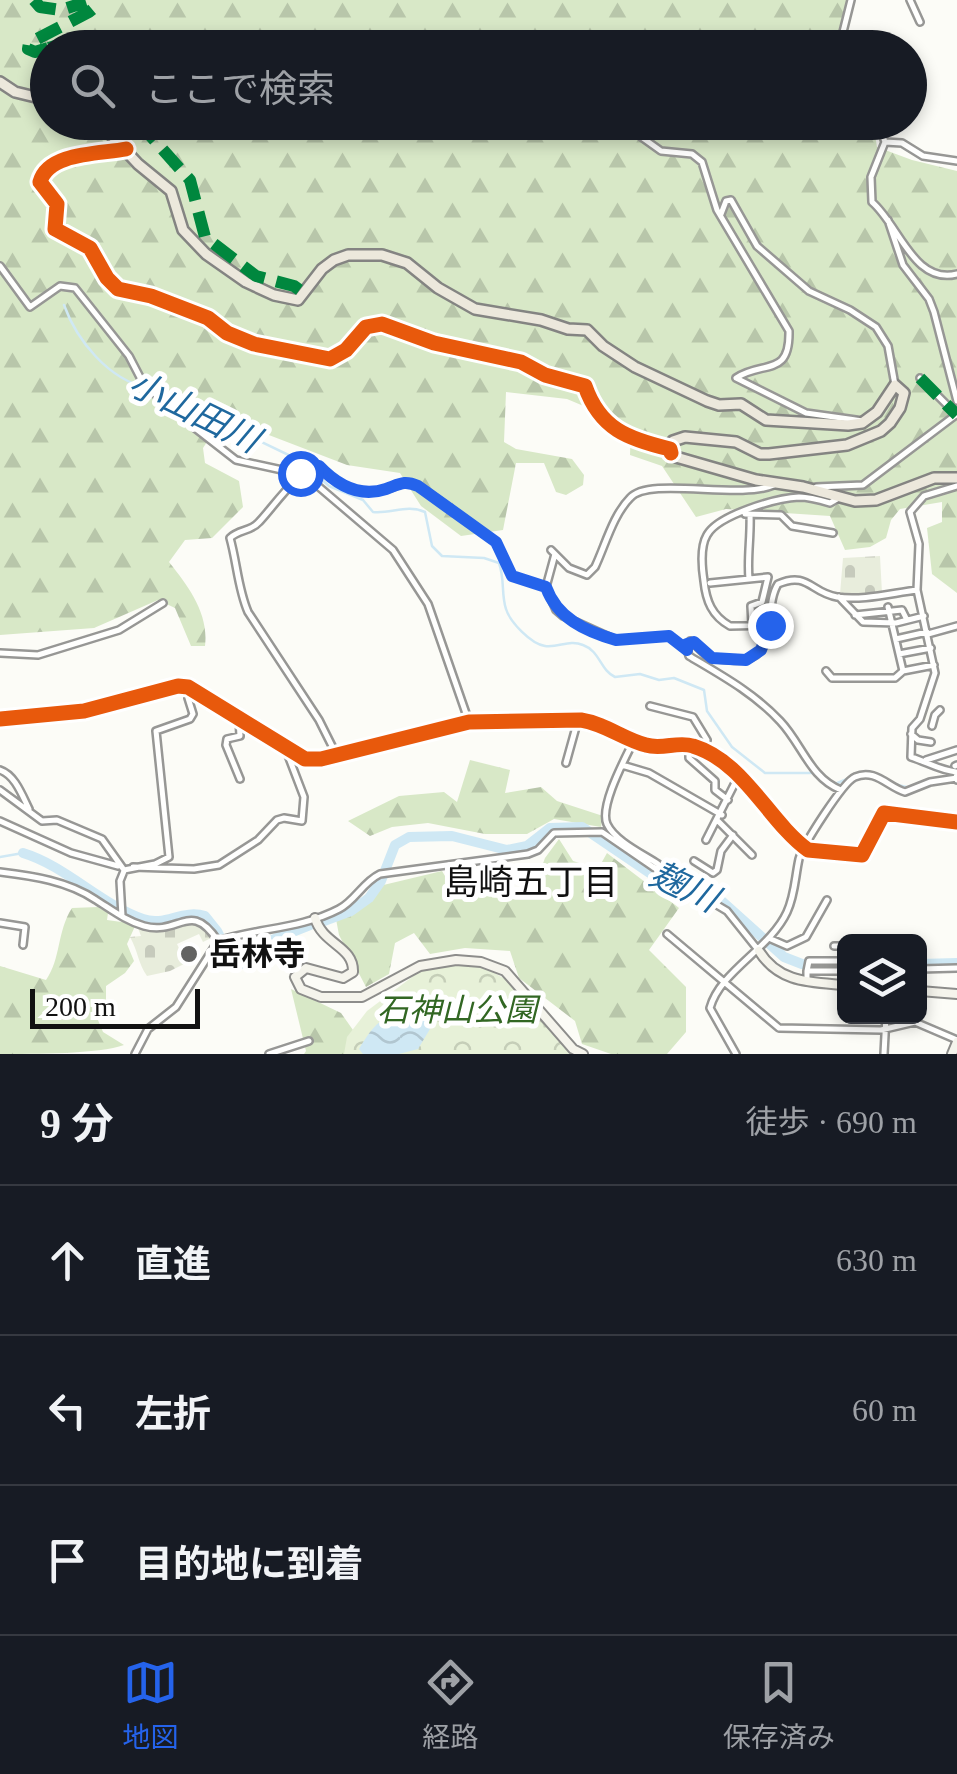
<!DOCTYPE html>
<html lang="ja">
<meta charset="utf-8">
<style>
:root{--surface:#171b24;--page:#20242c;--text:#f1f3f6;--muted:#9ea1a6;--line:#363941;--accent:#2563eb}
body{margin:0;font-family:"Times New Roman","Noto Sans JP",serif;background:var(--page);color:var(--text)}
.controls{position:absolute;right:30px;bottom:30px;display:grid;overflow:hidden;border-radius:15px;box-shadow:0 5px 15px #0003}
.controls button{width:90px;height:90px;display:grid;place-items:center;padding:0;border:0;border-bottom:2px solid var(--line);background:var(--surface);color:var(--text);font:50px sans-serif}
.scale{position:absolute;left:30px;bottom:25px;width:170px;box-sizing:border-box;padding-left:10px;border:5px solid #111;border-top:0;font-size:28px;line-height:35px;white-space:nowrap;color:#111;-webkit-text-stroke:8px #fff;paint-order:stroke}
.stop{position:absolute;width:30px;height:30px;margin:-22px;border:8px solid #2563eb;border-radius:50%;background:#fff}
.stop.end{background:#2563eb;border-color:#fff;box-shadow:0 2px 10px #0008}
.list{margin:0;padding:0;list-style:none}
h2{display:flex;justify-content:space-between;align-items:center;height:130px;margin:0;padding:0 40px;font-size:42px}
h2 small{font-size:32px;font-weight:400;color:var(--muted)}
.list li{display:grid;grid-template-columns:65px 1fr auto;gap:30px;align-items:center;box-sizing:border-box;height:150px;padding:0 40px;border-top:2px solid var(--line)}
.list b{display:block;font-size:38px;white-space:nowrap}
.list em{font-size:32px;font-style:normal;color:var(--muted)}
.icon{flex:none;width:55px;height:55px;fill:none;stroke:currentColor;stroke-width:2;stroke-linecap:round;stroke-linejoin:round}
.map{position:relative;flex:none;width:957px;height:1054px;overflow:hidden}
.search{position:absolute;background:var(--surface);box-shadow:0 5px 15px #0003;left:30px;right:30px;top:30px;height:110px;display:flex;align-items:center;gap:25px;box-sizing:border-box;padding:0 35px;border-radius:55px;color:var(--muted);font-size:38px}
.sheet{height:580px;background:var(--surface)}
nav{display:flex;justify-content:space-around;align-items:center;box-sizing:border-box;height:140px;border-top:2px solid var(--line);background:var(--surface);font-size:28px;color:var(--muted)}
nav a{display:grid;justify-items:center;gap:5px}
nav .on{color:var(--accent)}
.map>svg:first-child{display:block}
.forest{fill:url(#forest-firs)}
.cemetery{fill:url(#cemetery-stones)}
.park{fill:url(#park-crowns)}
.water{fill:url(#water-waves)}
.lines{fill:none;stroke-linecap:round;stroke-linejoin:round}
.stream{stroke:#cfe8f4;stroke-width:2.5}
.river{stroke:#cfe8f4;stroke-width:10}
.street-casing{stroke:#979795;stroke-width:10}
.secondary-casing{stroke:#8d8d8b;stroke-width:12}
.primary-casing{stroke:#848482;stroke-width:14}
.street{stroke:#fffffe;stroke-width:5}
.secondary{stroke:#f5f4ec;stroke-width:8}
.primary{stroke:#ece8dc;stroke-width:9}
.quiet{stroke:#00873e;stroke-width:12;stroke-dasharray:25 12;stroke-linecap:butt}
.cycleway-casing{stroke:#fff;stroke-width:21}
.cycleway{stroke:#e8590c;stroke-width:15}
.route{stroke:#2563eb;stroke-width:12}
.poi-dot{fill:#636362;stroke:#fff;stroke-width:4}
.labels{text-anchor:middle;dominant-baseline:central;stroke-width:10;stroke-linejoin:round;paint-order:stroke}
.poi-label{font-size:32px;font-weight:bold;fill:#111;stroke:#fff;text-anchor:start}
.park-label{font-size:32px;font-style:italic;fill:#326723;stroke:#fff}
.water-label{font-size:35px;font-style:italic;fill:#1f689e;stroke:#fff}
.neighbourhood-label{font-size:35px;fill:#111;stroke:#fff}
</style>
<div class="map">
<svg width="957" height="1054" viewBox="0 0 957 1054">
<defs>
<pattern id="forest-firs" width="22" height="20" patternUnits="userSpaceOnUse" patternTransform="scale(2.5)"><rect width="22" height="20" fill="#d8e8c7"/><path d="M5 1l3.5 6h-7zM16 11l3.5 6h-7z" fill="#b8c6aa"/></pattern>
<pattern id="cemetery-stones" width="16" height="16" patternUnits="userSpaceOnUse" patternTransform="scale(2.5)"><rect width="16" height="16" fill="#e8eddc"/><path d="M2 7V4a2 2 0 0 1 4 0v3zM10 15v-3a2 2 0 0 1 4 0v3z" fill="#c6cabc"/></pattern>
<pattern id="park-crowns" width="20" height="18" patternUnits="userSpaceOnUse" patternTransform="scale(2.5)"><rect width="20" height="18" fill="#e7f1d8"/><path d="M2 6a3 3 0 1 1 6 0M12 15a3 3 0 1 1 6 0" fill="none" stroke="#c5ceb8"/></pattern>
<pattern id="water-waves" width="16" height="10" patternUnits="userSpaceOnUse" patternTransform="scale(2.5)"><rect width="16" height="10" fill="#cfe8f4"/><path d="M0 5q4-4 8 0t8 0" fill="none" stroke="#b1c6d0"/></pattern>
</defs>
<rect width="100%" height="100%" fill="#fcfcf7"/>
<!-- forest -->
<path class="forest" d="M 0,0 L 848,0 L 834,47 L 48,48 L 48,122 L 873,123 L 877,147 L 912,160 L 957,171 L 957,593 L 932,574 L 927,528 L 942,522 L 942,502 L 900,509 L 891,520 L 886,538 L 870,547 L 845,550 L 830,516 L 726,509 L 696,517 L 662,466 L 630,455 L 631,426 L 567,399 L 506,392 L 504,442 L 516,449 L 572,459 L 584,475 L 583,485 L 566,495 L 556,492 L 544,463 L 516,463 L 503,530 L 461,536 L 421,506 L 400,473 L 347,465 L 261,432 L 218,425 L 203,448 L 205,463 L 239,481 L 243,507 L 212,538 L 185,540 L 169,562 C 189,587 209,614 205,646 L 191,646 L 175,608 L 158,600 L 94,628 L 0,635 Z
M 470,760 L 510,770 L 505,793 L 541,787 L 557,801 L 603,816 L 601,827 L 554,819 L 527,834 L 485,834 L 428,823 L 392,827 L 370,836 L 348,821 L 399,796 L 444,792 L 457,802 Z
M 559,839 L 573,861 L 598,869 L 607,853 L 679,908 L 649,950 L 686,987 L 686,1032 L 667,1054 L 611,1054 L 582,1044 L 575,1021 L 519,978 L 510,951 L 465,948 L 430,954 L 414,933 L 395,943 L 389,974 L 366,987 L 339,935 L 336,919 L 375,887 L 442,871 L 451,886 L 486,888 L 512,882 L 514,897 L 533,891 L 545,858 Z
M 98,907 L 108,913 L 107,920 L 136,924 L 127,944 L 134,961 L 125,973 L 106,986 L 106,1008 L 98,1020 L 103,1032 L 124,1045 C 100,1054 33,1054 0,1054 L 0,966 L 46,980 C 61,959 57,931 72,908 Z
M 291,989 L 341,1013 L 353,1030 L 352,1054 L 304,1054 L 306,1051 Z"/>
<!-- cemetery -->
<path class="cemetery" d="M 880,556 L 882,593 L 840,594 L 843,558 Z
M 193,921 L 201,928 L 205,927 L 211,938 L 203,942 L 199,934 L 177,944 L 186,963 L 170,971 L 147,976 C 138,963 138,951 130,937 L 141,936 L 138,928 L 176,929 Z"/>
<!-- park -->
<path class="park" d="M 453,966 L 482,966 L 512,983 L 571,1054 L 344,1054 L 347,1037 L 367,1011 L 420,971 Z"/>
<!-- water -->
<path class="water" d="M 407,1012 L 428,1022 L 430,1029 L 418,1049 L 399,1054 L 363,1054 L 359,1049 C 372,1027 381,1015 407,1012 Z"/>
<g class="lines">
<!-- stream -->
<path class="stream" d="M 64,305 C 77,341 109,380 148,388
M 156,390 L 202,422 L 219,430 L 249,436 L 301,461 L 329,486 L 363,500 L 373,512 C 391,514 407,504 425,512 L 432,546 L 442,556 L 484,558 L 499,563 C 505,580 501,594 506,609 C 510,622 531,644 545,646 C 559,648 569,639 583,645 C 600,651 600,670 615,677 L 640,674 L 659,680 L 674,678 L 704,690 L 707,711 L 732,747 L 765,773 L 815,773
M 826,778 L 835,784 L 864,772 L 883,778
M 921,783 L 957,775
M 894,784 L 910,788
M 0,857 L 23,853"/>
<!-- river -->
<path class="river" d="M 23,853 C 66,866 100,904 143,919 C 165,927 182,909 205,916 L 217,931 L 234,965 L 245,963 L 257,946 L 310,925
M 324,921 L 351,911 L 369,898 L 381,881 L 395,845 L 409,837 L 452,836 L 507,850 L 527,846 L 550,828 L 582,827 L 672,888 L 715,895 L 784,957 L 802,964 L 844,966
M 920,964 L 957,963"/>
<!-- street casing -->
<g class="street-casing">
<path id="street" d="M 910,0 L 920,22
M 839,48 L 851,0
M 636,122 L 640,136 L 661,151 L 692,154 L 702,162 L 717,210 L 789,331 C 790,378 763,360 736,378 L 806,413 L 863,421
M 878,122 L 885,142 L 871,177 L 872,202 C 899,225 914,285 957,274
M 885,142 L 902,143 L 923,156 L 957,161
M 124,149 C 99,154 48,152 40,182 L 57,204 L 55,229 L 90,248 L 107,278 L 118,289 L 151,296 L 208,318 L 227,333 L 254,344 L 330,359 L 346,350 L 366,327 L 382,324 L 434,343 L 521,362 L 545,375 L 585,386 C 601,431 628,436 670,450
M 721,214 L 726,201 L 731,200 L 757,246 L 809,291 L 850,310 L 876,327 L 888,346 L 895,385
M 888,220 L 903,265 L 929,299 L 934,312 L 957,401
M 0,266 L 30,307 L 60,286 L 75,288 L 129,356 L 143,383 L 177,414 L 236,460 L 305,475 L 393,550 L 428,604 L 469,722
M 920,378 L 957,415
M 816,487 L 863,485 L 957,414
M 745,514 L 781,515 L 792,526 L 833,533
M 551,550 L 555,554 L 546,587 L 556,610 L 563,616 L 616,640 L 669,636 L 687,649 L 689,656 C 721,675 754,693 780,721 C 802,744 810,778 841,790
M 555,554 L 569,568 L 587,575 L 595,567 C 605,546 613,515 630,498 C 649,476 739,500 774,485
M 749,579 C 747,557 751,537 750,514
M 710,583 L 768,577 L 762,602 L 751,606 L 752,625
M 839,597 L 863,622 L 896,623 L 924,616
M 888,607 L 903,671
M 855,615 L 902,610 L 907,620
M 771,625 L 730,626 C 712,616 706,601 704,581 C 702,568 700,547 707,535 C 718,515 776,498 799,497 C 809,497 820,500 830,503 L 837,499
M 928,634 L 957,626
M 896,639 L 927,632
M 687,649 L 690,641 C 697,645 701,652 708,656 C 714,660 724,659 731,660 C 782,665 762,609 778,584 C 808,571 811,593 837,597 C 862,601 892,593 917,590
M 0,653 L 38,655 L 119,630 L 163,603
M 899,654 L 931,648
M 826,671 L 832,678 L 895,678 L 903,671 L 934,665
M 650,706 L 693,717 L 707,740 L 700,748
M 0,719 L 84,711 L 178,686 L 188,687 L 305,759 L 321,759 L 469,722 L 581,720 C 606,724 623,739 646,745 C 662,750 678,741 693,746 C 745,762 768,821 808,850 L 862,855 L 884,813 L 957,822
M 239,719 L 240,736 L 227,739 L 226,745 L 240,779
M 932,726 L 935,715 L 940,710
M 911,734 L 918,740 L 931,742
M 634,740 C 626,757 599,806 607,824 C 615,841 643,854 658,864 L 661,872
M 689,745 L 689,758 L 715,781 L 715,790 L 728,800
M 337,756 L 319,720 L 248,612 C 238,589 237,563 230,538 C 239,529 250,532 259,522 C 276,504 295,473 319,466 C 337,485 359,497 387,489 C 400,485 404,480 419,486 L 496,542 L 512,576 L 546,587
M 926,760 L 957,750
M 566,763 L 576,727 L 574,720
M 622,765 L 649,773 L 722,815
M 955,766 L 957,765
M 0,770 C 15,775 22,795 29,809
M 957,780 L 956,772 C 939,770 927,762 911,757 L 912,728 L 920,719 L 935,673 L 917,590 L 919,544 L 910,512 L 924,496 L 957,486
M 0,790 L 42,821 L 57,820 L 102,839 L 124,870
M 0,821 L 71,853 L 118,866
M 718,821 L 752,855
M 706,840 L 738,777
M 694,861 L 713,873 L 717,870 L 721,851 L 733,835
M 133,867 L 194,869 L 219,865 L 258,840 L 277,820 L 284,818 L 302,821 L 304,797 L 286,750
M 124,870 L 155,864 L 169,857 L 156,731 L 190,719 L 193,714 L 188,698 L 192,688
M 0,872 C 33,876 68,881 96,900 C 112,910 126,921 144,926 C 180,936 190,899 218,941
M 122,916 L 120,881 L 124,871
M 0,923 L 25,927 L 23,945
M 667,934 L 779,1028 L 881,1030 L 915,1022 L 957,1040
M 771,939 L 787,946 L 806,937 L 827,900
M 834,946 L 844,946
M 920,969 L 957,968
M 807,971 L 809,961 L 844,961
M 807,982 L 807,971 L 844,971
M 920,1009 L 921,991
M 135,1054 L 148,1029 L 176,1007 L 218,941 C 257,928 301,929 339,909 C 355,901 363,882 380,874 L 528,854 L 538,850 L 554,833 L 602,832 L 653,867 L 727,911 L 759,951
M 269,1054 L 309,1041
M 736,1054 L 710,1008 C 720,971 770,949 787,912 C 795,895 795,877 799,859 C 803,845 843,782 855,777 C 875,768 888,787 905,792 L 930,782 L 957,778
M 884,1054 L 886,1016"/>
</g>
<!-- secondary casing -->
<g class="secondary-casing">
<path id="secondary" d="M 315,918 C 323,945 354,946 353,972 L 343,978 L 306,968 L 295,977 L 301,989 L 321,997 L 362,997 L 420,966 L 456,960 L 481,962 L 505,971 L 573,1049 L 583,1054
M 759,951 C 779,983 810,982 844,985
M 920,991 L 957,994
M 952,1054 L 957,1042"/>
</g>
<!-- primary casing -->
<g class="primary-casing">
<path id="primary" d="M 0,82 L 15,92 L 48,100
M 99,122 L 138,164 L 171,191 L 183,230 L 206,254 L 246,282 L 274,295 L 298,300 L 322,269 L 334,260 L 348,255 L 382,255 L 407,263 L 438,288 L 475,309 L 541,320 L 568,329 L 587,330 L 603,346 L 635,367 L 707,401 L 719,405 L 741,404 L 766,420 L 848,425 L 862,423 L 877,412 L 895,385 L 904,393 L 900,408 L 890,423 L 881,431 L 847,445 L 769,454 L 760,454 L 736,442 L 685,437 L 673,441 L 671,453 L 676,457 L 756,480 L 803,487 L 855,501 L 876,500 L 934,478 L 957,478"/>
</g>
<!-- street -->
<use href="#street" class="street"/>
<!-- secondary -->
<use href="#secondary" class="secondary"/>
<!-- primary -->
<use href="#primary" class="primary"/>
<!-- quiet -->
<path class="quiet" d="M 34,0 L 40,7 L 61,10 L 86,2
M 48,48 L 35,52 L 28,49 L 29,43 L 89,12 L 95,7 L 94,0
M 49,48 C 66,42 83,36 97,48
M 138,122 L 190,180 L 205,237 L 256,276 L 294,286 L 304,293
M 920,378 L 957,415"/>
<!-- cycleway casing -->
<g class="cycleway-casing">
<path id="cycleway" d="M 126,149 C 100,154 48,152 40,182 L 57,204 L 55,229 L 90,248 L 107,278 L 118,289 L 151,296 L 208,318 L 227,333 L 254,344 L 330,359 L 346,350 L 366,327 L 382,324 L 434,343 L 521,362 L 545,375 L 585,386 C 600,429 628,439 670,449 L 671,453
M 0,719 L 84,711 L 178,686 L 188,687 L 305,759 L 321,759 L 469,722 L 581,720 C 606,724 623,739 646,745 C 662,750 678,741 693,746 C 745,762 768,821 808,850 L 862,855 L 884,813 L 957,822"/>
</g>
<!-- cycleway -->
<use href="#cycleway" class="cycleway"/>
</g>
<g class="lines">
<!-- route -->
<path class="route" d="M 300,473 L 319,466 C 337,485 359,498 386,489 C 400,484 404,480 418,486 L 496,542 L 512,576 L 546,587 C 557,618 585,631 616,640 L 669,636 L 687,650 L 687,644 L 694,642 L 712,658 L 746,660 L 761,650 L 770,625"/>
</g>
<!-- markers -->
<circle class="poi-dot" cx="189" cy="954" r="10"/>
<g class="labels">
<!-- poi labels -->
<g class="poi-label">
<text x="209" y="954">岳林寺</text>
</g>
<!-- park labels -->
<g class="park-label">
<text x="457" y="1010">石神山公園</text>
</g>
<!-- water labels -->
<g class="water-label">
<text transform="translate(194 412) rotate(26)">小山田川</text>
<text transform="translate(684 887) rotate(25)">麹川</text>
</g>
<!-- neighbourhood labels -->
<g class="neighbourhood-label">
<text x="531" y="882">島崎五丁目</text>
</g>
</g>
</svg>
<div class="controls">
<button><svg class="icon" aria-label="layers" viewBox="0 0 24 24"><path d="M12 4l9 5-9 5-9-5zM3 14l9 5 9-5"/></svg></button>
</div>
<div class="scale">200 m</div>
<div class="stop" style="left:300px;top:473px"></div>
<div class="stop end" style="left:770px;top:625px"></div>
<div class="search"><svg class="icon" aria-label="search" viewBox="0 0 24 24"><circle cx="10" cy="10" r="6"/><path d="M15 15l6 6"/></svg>ここで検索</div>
</div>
<section class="sheet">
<h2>9 分<small>徒歩 · 690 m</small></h2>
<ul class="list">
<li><svg class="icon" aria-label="ahead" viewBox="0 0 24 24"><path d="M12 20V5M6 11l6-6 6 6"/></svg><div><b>直進</b></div><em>630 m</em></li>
<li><svg class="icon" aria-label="left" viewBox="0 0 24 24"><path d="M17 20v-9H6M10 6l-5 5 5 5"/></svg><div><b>左折</b></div><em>60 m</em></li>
<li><svg class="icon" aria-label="arrive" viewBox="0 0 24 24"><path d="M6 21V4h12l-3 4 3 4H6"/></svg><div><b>目的地に到着</b></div></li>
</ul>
</section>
<nav>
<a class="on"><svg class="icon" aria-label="map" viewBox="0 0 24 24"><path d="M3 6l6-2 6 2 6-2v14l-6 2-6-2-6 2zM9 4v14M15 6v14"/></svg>地図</a>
<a><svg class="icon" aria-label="directions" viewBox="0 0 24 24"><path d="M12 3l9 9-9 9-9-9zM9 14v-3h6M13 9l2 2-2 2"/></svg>経路</a>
<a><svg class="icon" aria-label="saved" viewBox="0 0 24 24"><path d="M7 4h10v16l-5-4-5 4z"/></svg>保存済み</a>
</nav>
